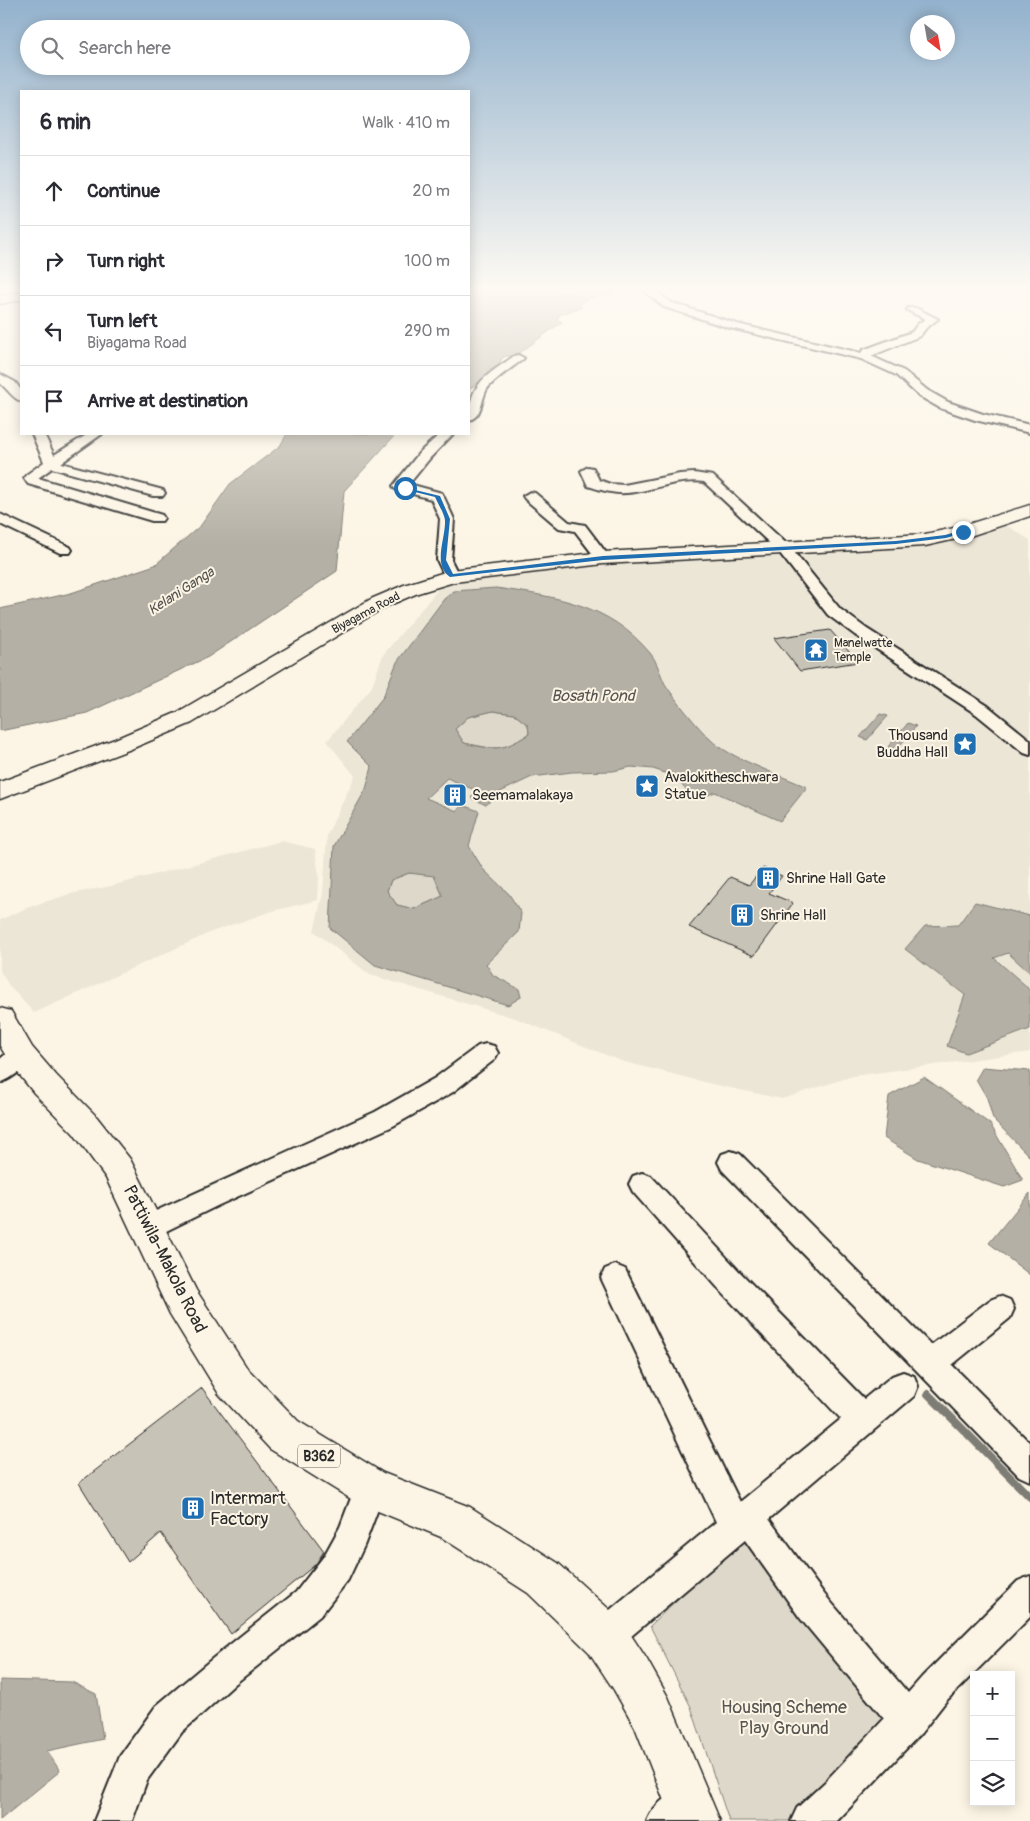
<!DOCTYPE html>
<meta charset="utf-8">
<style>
:root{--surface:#fff;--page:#f2f2f3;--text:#2b2b33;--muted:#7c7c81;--line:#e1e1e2}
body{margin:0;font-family:Pangolin,sans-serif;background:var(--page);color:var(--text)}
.controls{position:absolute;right:15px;bottom:15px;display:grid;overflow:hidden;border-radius:0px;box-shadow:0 2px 12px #0003}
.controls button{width:45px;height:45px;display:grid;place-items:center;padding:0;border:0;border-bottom:1px solid var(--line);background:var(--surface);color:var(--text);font:25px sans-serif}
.compass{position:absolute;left:910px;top:15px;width:45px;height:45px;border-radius:50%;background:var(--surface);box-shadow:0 2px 12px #0003;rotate:149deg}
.stop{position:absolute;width:15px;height:15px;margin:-11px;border:4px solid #1f6fb2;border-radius:50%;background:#fff}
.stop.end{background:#1f6fb2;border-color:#fff;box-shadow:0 1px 5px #0008}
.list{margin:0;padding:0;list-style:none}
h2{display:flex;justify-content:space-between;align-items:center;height:65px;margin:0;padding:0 20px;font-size:21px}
h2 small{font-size:16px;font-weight:400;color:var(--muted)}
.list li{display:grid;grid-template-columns:32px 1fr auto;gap:15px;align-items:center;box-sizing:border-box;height:70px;padding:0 20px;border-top:1px solid var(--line)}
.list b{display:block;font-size:19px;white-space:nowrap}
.list p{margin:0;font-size:16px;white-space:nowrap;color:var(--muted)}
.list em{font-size:16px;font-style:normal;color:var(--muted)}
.icon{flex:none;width:28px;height:28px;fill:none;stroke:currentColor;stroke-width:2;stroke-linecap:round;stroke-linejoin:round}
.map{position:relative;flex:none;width:1030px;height:1821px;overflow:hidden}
.search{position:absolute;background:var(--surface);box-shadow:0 2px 12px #0003;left:20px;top:20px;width:450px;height:55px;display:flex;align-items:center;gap:12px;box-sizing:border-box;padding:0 18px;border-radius:28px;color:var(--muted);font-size:19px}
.panel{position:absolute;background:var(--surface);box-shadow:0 2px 12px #0003;left:20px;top:90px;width:450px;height:345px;border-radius:0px}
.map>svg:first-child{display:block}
.built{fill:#ece6d7}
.green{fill:#ded8ca;stroke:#84827a}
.water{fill:#b4b0a5;stroke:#7d7b74;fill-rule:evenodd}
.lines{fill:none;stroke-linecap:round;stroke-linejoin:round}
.stream{stroke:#7d7b74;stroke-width:8}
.building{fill:#c8c3b7;stroke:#2b2b2b}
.minor-casing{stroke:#2b2b2b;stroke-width:4}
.major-casing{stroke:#2b2b2b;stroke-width:3}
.minor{fill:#fcf5e5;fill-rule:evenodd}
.major{fill:#fcf5e5;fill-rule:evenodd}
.route{fill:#1f6fb2}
.labels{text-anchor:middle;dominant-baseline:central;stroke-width:4;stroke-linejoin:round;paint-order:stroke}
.far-street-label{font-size:12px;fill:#2b2b2b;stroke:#fcf5e5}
.far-poi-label{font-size:12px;fill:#2b2b2b;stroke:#fcf5e5;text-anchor:start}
.far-water-label{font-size:14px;font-style:italic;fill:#545350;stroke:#fcf5e5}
.shield{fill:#fcf5e5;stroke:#6a6863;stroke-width:1}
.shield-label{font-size:14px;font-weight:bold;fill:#2b2b2b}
.poi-label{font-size:15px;fill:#2b2b2b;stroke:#fcf5e5;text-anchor:start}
.water-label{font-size:16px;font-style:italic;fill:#545350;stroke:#fcf5e5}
.near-street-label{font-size:18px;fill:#2b2b2b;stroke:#fcf5e5}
.near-poi-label{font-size:18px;fill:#2b2b2b;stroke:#fcf5e5;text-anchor:start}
.near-park-label{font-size:18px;fill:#585653;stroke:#fcf5e5}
</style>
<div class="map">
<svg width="1030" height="1821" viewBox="0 0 1030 1821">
<rect width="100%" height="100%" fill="#fcf5e5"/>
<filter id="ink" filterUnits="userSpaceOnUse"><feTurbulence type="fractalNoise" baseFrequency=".02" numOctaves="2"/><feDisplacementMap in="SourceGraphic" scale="10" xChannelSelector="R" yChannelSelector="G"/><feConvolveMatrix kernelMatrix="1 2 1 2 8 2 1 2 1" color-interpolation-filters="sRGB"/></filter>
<g filter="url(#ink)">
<!-- built -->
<path class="built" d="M 1001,522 L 1030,540 L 1030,1052 L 853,1076 L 782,1099 L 712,1084 L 621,1061 L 515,1018 L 370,975 L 314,931 L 323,893 L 327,835 L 355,776 L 327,741 L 371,688 L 383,655 L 444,582 L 604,560 L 897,544 Z
M 282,841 L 315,849 L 319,876 L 318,900 L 269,912 L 214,931 L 34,1013 L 10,987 L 0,971 L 0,920 L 29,907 L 70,894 L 111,886 Z"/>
<!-- green -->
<path class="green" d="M 493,711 L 514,714 L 528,725 L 529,734 C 500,753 496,749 464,743 L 455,729 L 468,717 Z
M 409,873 L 434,875 L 443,896 L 414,909 L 397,905 L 387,891 L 391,880 Z
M 750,1534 L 890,1718 L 792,1821 L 729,1821 L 691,1707 L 650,1626 L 697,1580 Z"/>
<!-- water -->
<path class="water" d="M 469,291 L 614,291 L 612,294 L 590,298 L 579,304 L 582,307 L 559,315 L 557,320 L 562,322 L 515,356 L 506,356 L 501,359 L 501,364 L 487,372 L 489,376 L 469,389 Z
M 287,434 L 396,434 L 344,491 L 337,571 L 208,657 L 87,713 L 0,731 L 0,609 L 71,593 L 155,565 L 201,525 L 230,484 L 280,446 Z
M 496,588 C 556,597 608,603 650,653 C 657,661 660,674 665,684 C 673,697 699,729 711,740 C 728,757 782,776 807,787 L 780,821 L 715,792 L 706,796 L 686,790 L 674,776 L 653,769 L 631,767 L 613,771 L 572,772 L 532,777 L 500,792 L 486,805 L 471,798 L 477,791 L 447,778 L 426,798 L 457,811 L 462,805 L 479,811 L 469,846 L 483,869 L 509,894 L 521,913 L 519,932 L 486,964 L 493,975 L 519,989 L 521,997 L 508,1005 L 375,965 L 330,928 L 334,846 L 366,789 L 372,767 L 347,742 L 383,697 L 397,662 L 444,599 L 454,591 ZM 493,711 L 514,714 L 528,725 L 529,734 C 501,752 494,750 464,743 L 455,729 L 468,717 ZM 409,873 L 434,876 L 443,896 L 414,909 L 397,905 L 387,891 L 391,880 Z
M 880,714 L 888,716 L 867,740 L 860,737 Z
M 908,723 L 916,726 L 896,750 L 888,747 Z
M 975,902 L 1030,916 L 1030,973 L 1008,953 L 994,958 L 1025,985 L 1030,991 L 1030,1029 L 966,1053 L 947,1046 L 965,995 L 905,949 L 925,926 L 958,925 Z
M 983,1067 L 1030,1071 L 1030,1157 L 993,1119 L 987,1098 L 976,1079 Z
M 924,1077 L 990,1124 L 1023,1180 L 1004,1187 L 918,1159 L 884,1138 L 889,1096 Z
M 1030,1193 L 1030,1275 L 989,1243 Z
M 0,1680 L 72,1682 L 96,1694 L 103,1739 L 47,1751 L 60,1771 L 0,1820 Z"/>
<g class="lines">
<!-- stream -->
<path class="stream" d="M 928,1394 L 1030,1497"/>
</g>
<!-- building -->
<path class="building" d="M 830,630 L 858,662 L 800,671 L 774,638 Z
M 763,868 L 782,876 L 769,893 L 793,903 L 754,956 L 689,927 L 730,877 L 749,885 Z
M 202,1388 L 324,1551 L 316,1564 L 231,1634 L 161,1533 L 128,1562 L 79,1483 Z"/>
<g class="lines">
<!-- minor casing -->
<g class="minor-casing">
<path id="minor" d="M 644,291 L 656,291 L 672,303 L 737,324 L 861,353 L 863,350 L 912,332 L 918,324 L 925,319 L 907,310 L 908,308 L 916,308 L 938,319 L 926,328 L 920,336 L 871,356 L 904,371 L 927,390 L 948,402 L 983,414 L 1030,425 L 1030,433 L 975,420 L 940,408 L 919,396 L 896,375 L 861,359 L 730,328 L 664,307 Z
M 518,355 L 524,358 L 522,360 C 513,367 490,382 486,391 C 481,401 482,417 469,420 C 469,382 487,376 514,356 Z
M 0,374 L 15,382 L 21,390 L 21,401 C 13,399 7,388 0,383 Z
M 32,434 L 44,434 L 54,455 L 88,434 L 102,434 L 61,463 L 163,490 L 165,493 L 163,496 L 153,496 L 52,468 L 38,478 L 162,515 L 164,518 L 162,521 L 152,521 L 28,484 L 24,478 L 26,475 L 44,462 Z
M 440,434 L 453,434 L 430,458 L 409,484 L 442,493 L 454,519 L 451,560 L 459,576 L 456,579 L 446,579 L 437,560 L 440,519 L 431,499 L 395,489 L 393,486 L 420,452 Z
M 588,467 L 593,468 L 599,480 L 610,484 L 624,485 L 680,474 L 694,473 L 713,476 L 789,546 L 840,609 L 867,629 L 988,706 L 1030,740 L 1030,755 L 1024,753 L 976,714 L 855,635 L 828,615 L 779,552 L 704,482 C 677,478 653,491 627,493 C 613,494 601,490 588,486 L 581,471 Z
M 530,492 L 535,493 L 569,522 L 585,525 L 610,558 L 608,561 L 598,561 L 575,531 L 559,528 L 525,499 L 523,496 Z
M 0,514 L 70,547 L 72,550 L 70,553 L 60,553 L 0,524 Z
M 486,1044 L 494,1046 L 498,1053 L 494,1060 L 453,1092 L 393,1126 L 219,1205 L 158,1235 L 148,1239 L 138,1235 L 135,1227 L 138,1219 L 375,1112 L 435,1078 L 478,1046 Z
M 21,1046 L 29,1048 L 33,1055 C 27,1067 13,1078 0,1083 L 0,1059 L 13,1048 Z
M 731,1151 L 740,1154 L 931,1345 L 990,1300 L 1000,1296 L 1010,1300 L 1014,1309 L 1010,1318 L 952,1365 L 1030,1443 L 1030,1481 L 1019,1476 L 722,1170 L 718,1162 L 722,1154 Z
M 642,1173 L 651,1176 L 739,1271 L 864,1399 L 892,1376 L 903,1372 L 914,1376 L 918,1386 L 914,1396 L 769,1519 L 824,1594 L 908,1693 L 922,1677 L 1018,1581 L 1030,1576 L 1030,1617 L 946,1701 L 921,1733 L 837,1821 L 791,1821 L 797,1808 L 824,1783 L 884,1719 L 800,1618 L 745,1540 L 617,1648 L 605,1653 L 593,1648 L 588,1636 L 593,1624 L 716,1522 L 601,1278 L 605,1269 L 615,1265 L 625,1269 L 740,1502 L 841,1419 L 719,1289 L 633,1192 L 629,1184 L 633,1176 Z
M 370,1472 L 381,1477 L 386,1488 L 364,1546 L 348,1580 L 320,1616 L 236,1683 L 182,1732 L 147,1780 L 132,1821 L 94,1821 L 120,1756 L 156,1706 L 212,1659 L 296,1592 L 324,1556 L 340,1527 L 359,1477 Z
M 689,1785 L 702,1791 L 708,1804 L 702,1817 L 697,1821 L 647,1821 C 655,1802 671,1793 689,1785 Z"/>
</g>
<!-- major casing -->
<g class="major-casing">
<path id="major" d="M 21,292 L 21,300 L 0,304 L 0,296 Z
M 1030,505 L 1030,516 L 970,536 L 925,546 L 603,564 L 454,582 L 418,593 L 385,607 L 192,723 L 131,749 L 0,799 L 0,782 L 115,739 L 176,713 L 371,599 L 404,585 L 451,570 L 603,552 L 925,534 L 959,527 Z
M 0,1008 L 11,1011 L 32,1047 L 56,1075 L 96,1116 L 130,1159 L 196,1290 L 247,1368 L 298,1421 L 383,1473 L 470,1507 L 558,1563 L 621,1620 L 646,1658 L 668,1697 L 720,1821 L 672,1821 L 635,1727 L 614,1690 L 589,1652 L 528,1593 L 441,1537 L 356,1502 L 270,1449 L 219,1394 L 170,1314 L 106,1178 L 74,1134 L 34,1093 L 10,1063 L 0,1046 Z"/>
</g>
<!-- minor -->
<use href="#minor" class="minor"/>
<!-- major -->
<use href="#major" class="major"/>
</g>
</g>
<!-- sky -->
<linearGradient id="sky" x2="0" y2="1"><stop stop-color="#93b2cd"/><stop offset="0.53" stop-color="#fefaf3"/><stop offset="1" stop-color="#fefaf3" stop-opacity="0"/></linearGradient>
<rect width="1030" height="546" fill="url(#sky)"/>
<!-- route -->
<path class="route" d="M 403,487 L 440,496 L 450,519 L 446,560 L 453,574 L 603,556 L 896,541 L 945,535 L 963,530 L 966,532 L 946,538 L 896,544 L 603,560 L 450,577 C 432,565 446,538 445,520 C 444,513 438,504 435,497 L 403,489 Z"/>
<!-- icons -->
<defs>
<g id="temple-square" transform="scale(1.25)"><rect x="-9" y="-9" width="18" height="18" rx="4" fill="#1f6fb2" stroke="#fcf5e5"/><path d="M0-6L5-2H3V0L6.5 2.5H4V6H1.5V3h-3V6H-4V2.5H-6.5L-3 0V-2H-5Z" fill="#fff"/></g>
<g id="sight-square" transform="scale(1.25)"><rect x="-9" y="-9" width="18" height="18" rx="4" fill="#1f6fb2" stroke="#fcf5e5"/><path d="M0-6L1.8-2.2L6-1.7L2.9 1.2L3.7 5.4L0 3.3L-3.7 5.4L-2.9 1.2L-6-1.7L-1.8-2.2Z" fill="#fff"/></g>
<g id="building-square" transform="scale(1.25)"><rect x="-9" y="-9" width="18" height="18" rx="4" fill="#1f6fb2" stroke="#fcf5e5"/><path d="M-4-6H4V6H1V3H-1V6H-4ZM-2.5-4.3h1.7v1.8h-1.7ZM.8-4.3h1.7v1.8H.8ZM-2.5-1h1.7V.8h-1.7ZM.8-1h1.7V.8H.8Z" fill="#fff"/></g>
</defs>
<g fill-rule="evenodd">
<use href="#temple-square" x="816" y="650"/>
<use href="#sight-square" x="965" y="744"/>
<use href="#sight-square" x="647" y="786"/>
<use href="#building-square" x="455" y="795"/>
<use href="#building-square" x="768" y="878"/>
<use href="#building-square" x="742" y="915"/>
<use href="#building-square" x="193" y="1508"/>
</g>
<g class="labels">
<!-- far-street labels -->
<g class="far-street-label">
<text transform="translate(366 613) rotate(-28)">Biyagama Road</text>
</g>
<!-- far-poi labels -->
<g class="far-poi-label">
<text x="834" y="643">Manelwatte<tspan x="834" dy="14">Temple</tspan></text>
</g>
<!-- far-water labels -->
<g class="far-water-label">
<text transform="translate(181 591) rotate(-33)">Kelani Ganga</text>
</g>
<!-- shield labels -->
<rect class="shield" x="298" y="1444.5" width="42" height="23" rx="4"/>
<g class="shield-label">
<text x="319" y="1456">B362</text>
</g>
<!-- poi labels -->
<g class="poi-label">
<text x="948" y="735" text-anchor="end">Thousand<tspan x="948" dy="17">Buddha Hall</tspan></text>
<text x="664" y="777">Avalokitheschwara<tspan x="664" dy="17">Statue</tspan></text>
<text x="472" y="795">Seemamalakaya</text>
<text x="786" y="878">Shrine Hall Gate</text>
<text x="760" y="915">Shrine Hall</text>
</g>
<!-- water labels -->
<g class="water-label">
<text x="593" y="696">Bosath Pond</text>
</g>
<!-- near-street labels -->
<g class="near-street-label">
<text transform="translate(165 1259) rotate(63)">Pattiwila-Makola Road</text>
</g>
<!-- near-poi labels -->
<g class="near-poi-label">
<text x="210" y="1498">Intermart<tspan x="210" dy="21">Factory</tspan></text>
</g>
<!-- near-park labels -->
<g class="near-park-label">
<text x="784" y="1707">Housing Scheme<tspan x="784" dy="21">Play Ground</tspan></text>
</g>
</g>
</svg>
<div class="controls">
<button>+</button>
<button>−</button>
<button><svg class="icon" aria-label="layers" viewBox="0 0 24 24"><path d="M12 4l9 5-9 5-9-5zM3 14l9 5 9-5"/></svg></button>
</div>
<svg class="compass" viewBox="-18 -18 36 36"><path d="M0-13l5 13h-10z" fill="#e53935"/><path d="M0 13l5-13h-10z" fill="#7c7c81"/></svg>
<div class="stop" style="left:405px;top:488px"></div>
<div class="stop end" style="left:963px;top:532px"></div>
<div class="search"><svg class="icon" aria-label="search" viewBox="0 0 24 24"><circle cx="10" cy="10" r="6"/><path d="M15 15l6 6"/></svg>Search here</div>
<section class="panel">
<h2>6 min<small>Walk · 410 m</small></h2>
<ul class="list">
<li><svg class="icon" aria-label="ahead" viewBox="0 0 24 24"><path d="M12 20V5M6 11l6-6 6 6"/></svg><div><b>Continue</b></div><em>20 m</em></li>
<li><svg class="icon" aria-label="right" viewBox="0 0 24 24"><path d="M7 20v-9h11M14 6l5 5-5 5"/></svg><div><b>Turn right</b></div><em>100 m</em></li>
<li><svg class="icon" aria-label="left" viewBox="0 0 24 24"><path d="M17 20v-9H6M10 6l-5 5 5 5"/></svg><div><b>Turn left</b><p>Biyagama Road</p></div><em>290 m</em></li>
<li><svg class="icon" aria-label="arrive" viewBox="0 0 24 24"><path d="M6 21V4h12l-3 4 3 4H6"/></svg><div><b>Arrive at destination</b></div></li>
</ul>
</section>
</div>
